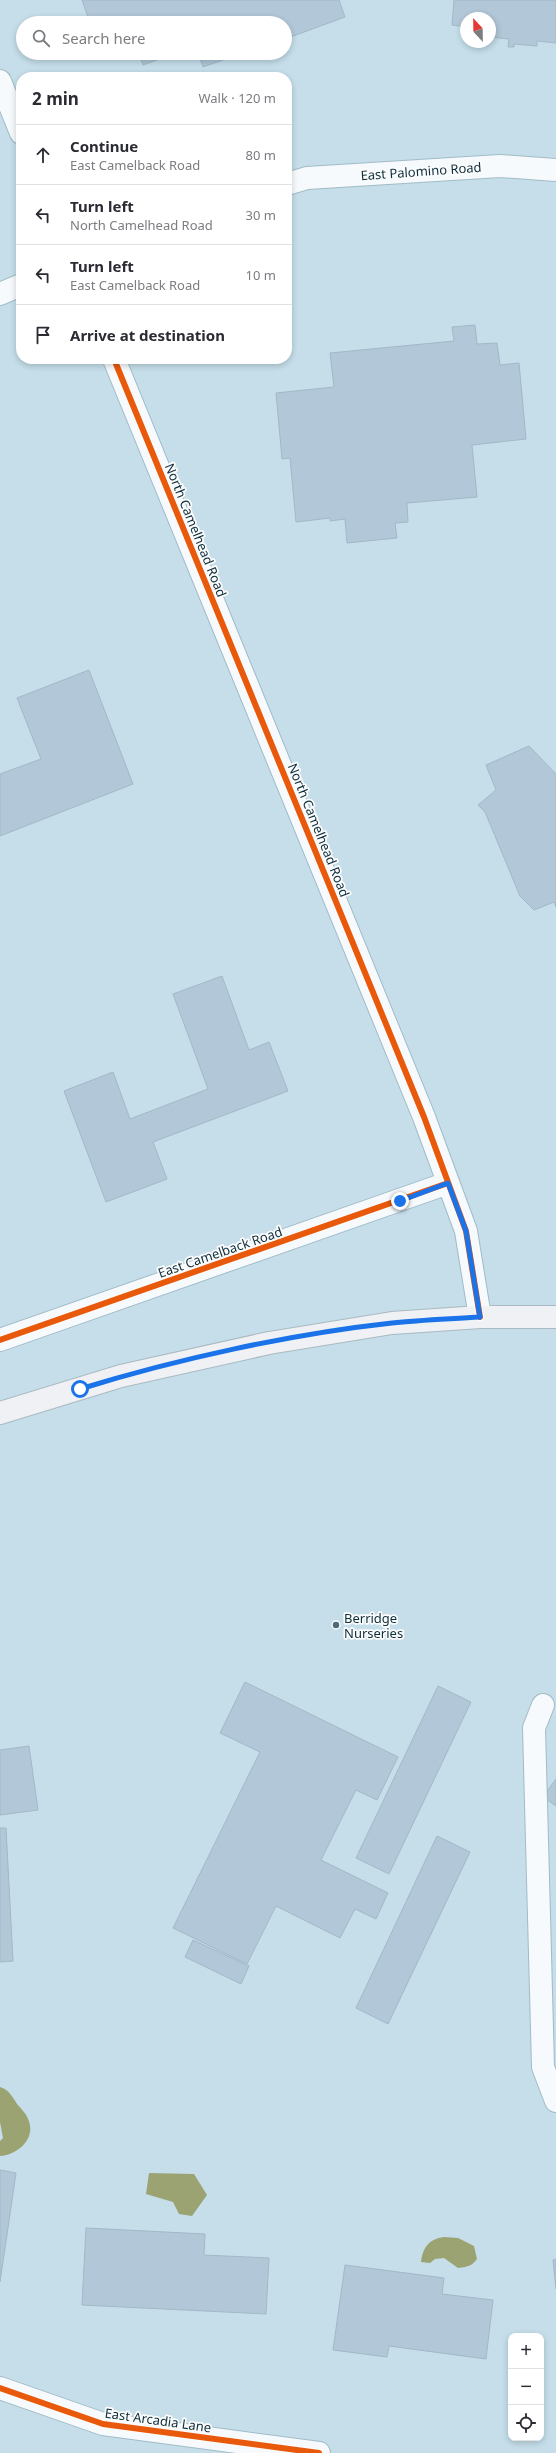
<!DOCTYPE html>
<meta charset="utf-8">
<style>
:root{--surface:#fff;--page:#f2f2f3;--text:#2b2b33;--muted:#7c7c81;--line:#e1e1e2}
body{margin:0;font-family:"Noto Sans",sans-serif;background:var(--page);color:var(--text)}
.controls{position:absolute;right:12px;bottom:12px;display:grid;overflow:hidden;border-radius:8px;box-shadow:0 2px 6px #0003}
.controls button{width:36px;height:36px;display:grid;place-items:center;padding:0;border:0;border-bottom:1px solid var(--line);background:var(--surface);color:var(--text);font:20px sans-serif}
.compass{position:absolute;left:460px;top:12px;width:36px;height:36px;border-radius:50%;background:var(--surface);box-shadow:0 2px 6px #0003;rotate:338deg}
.stop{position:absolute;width:12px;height:12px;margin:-9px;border:3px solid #1a73e8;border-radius:50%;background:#fff}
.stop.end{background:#1a73e8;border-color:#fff;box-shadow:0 1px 4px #0008}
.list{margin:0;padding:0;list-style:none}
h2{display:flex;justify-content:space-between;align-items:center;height:52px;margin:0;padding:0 16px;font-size:17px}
h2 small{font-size:13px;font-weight:400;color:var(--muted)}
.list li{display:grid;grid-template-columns:26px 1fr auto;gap:12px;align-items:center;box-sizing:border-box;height:60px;padding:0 16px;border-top:1px solid var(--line)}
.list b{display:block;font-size:15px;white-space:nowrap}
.list p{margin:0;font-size:13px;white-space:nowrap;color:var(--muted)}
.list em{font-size:13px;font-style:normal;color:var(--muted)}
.icon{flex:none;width:22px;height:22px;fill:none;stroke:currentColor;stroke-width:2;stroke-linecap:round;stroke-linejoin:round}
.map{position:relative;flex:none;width:556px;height:2453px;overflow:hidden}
.search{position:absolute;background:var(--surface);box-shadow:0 2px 6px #0003;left:16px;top:16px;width:276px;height:44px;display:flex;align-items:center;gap:10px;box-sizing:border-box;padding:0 14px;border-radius:22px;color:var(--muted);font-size:15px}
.panel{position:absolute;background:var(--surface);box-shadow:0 2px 6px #0003;left:16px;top:72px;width:276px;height:292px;border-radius:16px}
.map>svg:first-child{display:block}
.water{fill:#9ba372}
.building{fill:#b2c7d7;stroke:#a3b8c7}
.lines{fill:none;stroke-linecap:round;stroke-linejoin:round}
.minor-casing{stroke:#a1bbc7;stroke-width:24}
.major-casing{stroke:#a9bac2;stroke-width:24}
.minor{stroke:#f6fafc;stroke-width:22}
.major{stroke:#f0f1f4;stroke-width:22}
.cycleway-casing{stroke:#fcfcfc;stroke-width:8}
.cycleway{stroke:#e8590c;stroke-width:6}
.route{stroke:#1a73e8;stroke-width:5}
.poi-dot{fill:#4d6c79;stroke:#fcfcfc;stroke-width:1.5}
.labels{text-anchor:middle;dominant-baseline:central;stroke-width:3.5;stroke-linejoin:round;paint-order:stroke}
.street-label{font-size:13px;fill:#0d2e3c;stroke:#fcfcfc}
.poi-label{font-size:13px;fill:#0d2e3c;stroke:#fcfcfc;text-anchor:start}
</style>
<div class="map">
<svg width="556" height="2453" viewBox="0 0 556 2453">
<rect width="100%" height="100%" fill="#c5deea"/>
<!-- water -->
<path class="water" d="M 0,2087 C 9,2090 12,2096 17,2104 C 21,2109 26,2113 28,2119 C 37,2138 18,2155 0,2156 L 0,2141 L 3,2138 L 0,2122 Z
M 149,2173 L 194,2174 L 207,2195 L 192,2216 L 179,2214 L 173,2202 L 146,2194 Z
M 444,2237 L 458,2238 L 474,2246 L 477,2259 C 472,2266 467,2267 458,2268 L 444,2258 L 435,2259 L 430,2263 L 421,2262 C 423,2247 429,2239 444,2237 Z"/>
<!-- building -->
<path class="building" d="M 82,0 L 339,0 L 345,17 L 285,39 L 285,23 L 90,23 Z
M 454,0 L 556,0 L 556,43 L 537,41 L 537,46 L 514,44 L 514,47 L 508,47 L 509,39 L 490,37 L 490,18 L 466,18 L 466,27 L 452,25 Z
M 139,53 L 176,53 L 143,65 Z
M 198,53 L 236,53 L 237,55 L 203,67 Z
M 475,325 L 477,344 L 497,343 L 500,365 L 519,363 L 526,439 L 472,445 L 477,497 L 407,503 L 408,522 L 395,523 L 397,538 L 347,543 L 345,519 L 330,521 L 330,518 L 296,522 L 290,458 L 282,459 L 276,393 L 334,387 L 330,353 L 454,341 L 452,327 Z
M 89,670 L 133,784 L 0,836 L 0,774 L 41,759 L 17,698 Z
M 529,746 L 556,774 L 556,907 L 554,902 L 534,910 L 520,896 L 485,812 L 478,805 L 496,790 L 486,765 Z
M 222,976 L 249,1050 L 269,1042 L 288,1091 L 153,1142 L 167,1179 L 106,1202 L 64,1091 L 113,1072 L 130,1119 L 208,1089 L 173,994 Z
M 245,1682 L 398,1757 L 377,1800 L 356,1790 L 321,1860 L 388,1893 L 376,1919 L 355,1909 L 340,1938 L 276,1906 L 247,1964 L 173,1928 L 260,1752 L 220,1733 Z
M 438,1686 L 471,1702 L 389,1874 L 356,1858 Z
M 29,1746 L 38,1810 L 0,1815 L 0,1750 Z
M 556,1779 L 556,1806 L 543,1797 Z
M 0,1828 L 6,1828 L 13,1961 L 0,1962 Z
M 437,1836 L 470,1852 L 388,2024 L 356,2008 Z
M 193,1940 L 249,1966 L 241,1984 L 185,1957 Z
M 0,2170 L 16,2173 L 0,2282 Z
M 86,2228 L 205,2234 L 204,2255 L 269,2258 L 266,2314 L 82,2305 Z
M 556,2259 L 556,2289 L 553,2260 Z
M 345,2265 L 444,2278 L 442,2294 L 493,2300 L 486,2359 L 389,2346 L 387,2357 L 333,2350 Z"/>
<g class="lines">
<!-- minor casing -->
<g class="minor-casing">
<path id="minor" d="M 0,81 L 21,133
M 287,184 L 307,178 L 500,166 L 556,170
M 0,294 L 21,285
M 114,359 L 424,1117 L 466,1231 L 480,1317
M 0,1340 L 448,1183
M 543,1705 L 534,1728 L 543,2067 L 556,2101
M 0,2388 L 103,2424 L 319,2453"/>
</g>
<!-- major casing -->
<g class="major-casing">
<path id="major" d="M 0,1413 L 121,1376 L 269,1343 L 392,1323 L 480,1317 L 556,1317"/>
</g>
<!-- minor -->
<use href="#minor" class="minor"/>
<!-- major -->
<use href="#major" class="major"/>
<!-- cycleway casing -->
<g class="cycleway-casing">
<path id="cycleway" d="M 114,359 L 424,1117 L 466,1231 L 480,1317
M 0,1340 L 448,1183
M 0,2388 L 103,2424 L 319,2453"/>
</g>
<!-- cycleway -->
<use href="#cycleway" class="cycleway"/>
</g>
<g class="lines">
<!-- route -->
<path class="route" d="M 80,1389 C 177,1359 291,1334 392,1323 C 421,1320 451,1319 480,1317 L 466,1231 L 448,1183 L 400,1201"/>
</g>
<!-- markers -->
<circle class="poi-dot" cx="336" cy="1625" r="4"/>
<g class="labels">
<!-- street labels -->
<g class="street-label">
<text transform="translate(421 171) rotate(-4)">East Palomino Road</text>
<text transform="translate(196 530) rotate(68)">North Camelhead Road</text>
<text transform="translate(319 830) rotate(68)">North Camelhead Road</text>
<text transform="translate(220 1252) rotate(-19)">East Camelback Road</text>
<text transform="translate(158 2420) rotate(8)">East Arcadia Lane</text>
</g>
<!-- poi labels -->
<g class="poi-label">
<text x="344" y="1618">Berridge<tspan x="344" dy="15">Nurseries</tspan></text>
</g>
</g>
</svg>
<div class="controls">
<button>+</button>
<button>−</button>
<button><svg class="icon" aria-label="locate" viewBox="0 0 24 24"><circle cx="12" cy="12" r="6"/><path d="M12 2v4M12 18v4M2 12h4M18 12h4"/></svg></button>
</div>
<svg class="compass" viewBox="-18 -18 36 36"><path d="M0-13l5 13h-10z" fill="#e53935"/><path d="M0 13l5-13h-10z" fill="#7c7c81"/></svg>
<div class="stop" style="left:80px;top:1389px"></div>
<div class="stop end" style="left:400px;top:1201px"></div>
<div class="search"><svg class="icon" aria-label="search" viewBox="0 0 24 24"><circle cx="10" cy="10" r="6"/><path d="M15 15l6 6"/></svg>Search here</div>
<section class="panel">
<h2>2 min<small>Walk · 120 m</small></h2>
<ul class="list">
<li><svg class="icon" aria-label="ahead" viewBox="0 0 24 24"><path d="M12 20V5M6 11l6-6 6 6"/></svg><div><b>Continue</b><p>East Camelback Road</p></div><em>80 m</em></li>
<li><svg class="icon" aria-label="left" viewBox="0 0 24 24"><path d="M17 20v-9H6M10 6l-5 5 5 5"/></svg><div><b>Turn left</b><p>North Camelhead Road</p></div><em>30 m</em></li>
<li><svg class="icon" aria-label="left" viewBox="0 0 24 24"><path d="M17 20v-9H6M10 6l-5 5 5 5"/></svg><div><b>Turn left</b><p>East Camelback Road</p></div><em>10 m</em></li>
<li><svg class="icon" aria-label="arrive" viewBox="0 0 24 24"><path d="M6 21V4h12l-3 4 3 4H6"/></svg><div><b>Arrive at destination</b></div></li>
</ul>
</section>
</div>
